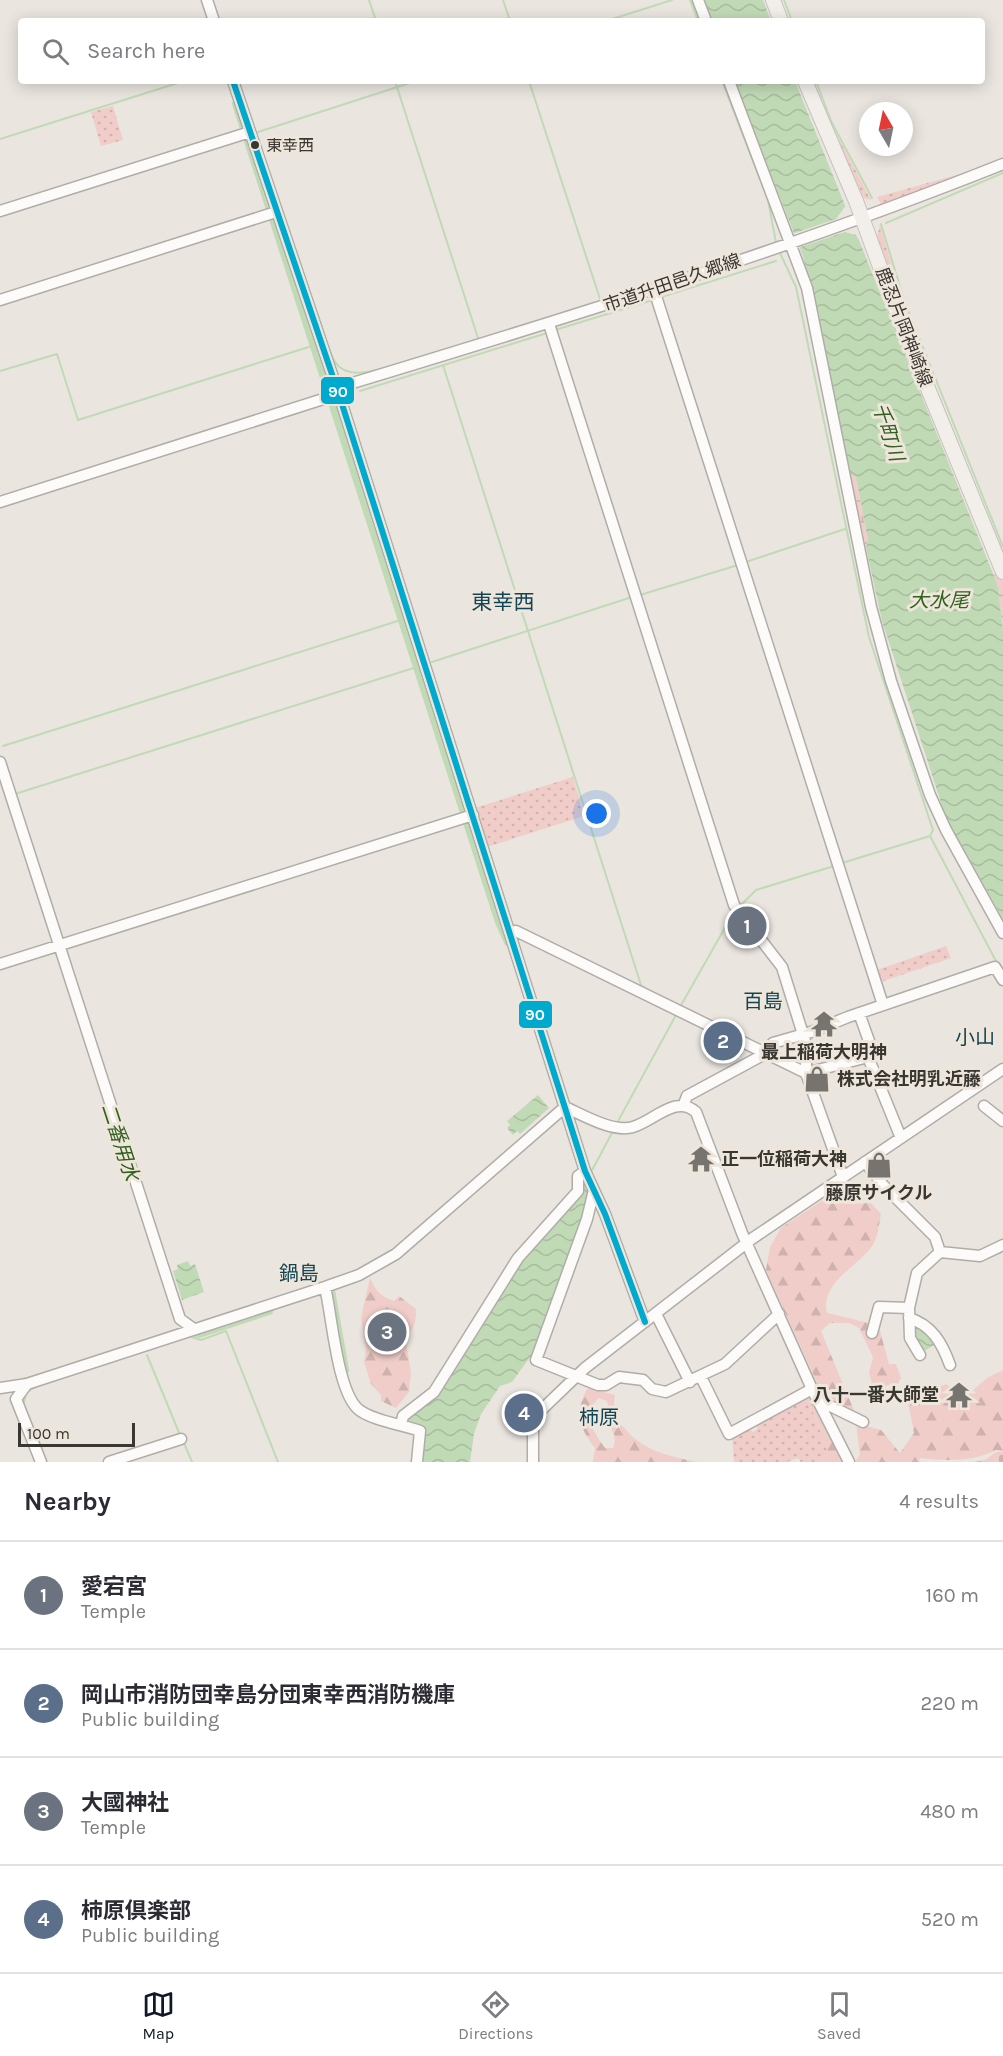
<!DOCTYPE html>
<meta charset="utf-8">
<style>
:root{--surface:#fff;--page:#f7f7f7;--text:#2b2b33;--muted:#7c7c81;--line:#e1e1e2;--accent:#111827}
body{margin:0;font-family:Karla,"Noto Sans JP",sans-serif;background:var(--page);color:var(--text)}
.compass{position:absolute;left:859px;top:102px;width:54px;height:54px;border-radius:50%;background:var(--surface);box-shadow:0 3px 15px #0003;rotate:351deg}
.scale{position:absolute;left:18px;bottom:15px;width:117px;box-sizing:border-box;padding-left:6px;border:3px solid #393732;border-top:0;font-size:16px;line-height:21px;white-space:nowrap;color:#393732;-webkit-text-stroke:4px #eee6db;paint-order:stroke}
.you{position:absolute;left:597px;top:814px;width:21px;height:21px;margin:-15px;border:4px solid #fff;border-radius:50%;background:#1a73e8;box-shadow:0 0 0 9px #1a73e833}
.badge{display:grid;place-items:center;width:39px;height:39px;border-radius:50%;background:var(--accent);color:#fff;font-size:20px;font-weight:700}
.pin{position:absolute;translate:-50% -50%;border:3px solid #fff;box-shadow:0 2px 6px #0006}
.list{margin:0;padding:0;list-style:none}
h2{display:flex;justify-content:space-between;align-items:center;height:78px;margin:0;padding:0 24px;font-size:26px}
h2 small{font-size:20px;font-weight:400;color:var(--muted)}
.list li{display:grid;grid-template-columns:39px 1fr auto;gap:18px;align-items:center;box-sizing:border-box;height:108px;padding:0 24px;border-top:2px solid var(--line)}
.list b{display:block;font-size:22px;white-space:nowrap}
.list p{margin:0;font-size:20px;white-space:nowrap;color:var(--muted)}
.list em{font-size:20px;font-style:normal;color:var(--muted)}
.icon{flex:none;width:33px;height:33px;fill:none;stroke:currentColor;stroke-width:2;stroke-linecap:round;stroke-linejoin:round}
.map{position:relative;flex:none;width:1003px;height:1462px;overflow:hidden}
.search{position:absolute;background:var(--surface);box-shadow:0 3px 15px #0003;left:18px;right:18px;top:18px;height:66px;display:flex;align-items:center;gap:15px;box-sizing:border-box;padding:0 21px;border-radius:6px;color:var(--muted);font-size:22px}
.sheet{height:510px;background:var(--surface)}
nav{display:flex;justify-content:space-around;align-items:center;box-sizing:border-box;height:84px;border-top:2px solid var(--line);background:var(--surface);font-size:16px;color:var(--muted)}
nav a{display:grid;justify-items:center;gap:3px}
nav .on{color:var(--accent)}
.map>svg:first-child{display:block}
.grass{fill:url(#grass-dots)}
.forest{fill:url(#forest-firs)}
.wetland{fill:url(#wetland-marsh)}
.cemetery{fill:url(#cemetery-stones)}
.water{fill:url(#water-waves)}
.pier{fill:#eae5df}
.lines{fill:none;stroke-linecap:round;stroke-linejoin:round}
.stream{stroke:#c1dab6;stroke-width:2}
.canal{stroke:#c1dab6;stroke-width:8}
.minor-casing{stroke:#b0ada9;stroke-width:13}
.major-casing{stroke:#c5c2bf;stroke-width:16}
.minor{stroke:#fcfbfa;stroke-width:10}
.major{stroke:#f2eeea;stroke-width:14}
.bus-1-casing{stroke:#eee6db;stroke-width:10}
.bus-1{stroke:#00a9ce;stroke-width:6}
.bus-dot{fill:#393732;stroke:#eee6db;stroke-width:2}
.labels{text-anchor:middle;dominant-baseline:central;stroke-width:6;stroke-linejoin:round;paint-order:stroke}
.bus-label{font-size:16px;fill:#393732;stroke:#eee6db;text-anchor:start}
.street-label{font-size:18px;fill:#393732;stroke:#eee6db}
.poi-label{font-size:18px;font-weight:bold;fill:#393732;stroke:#eee6db}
.water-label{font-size:20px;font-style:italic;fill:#32601f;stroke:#eee6db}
.neighbourhood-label{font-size:20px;fill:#145;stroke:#eee6db}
.quarter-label{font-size:21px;fill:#145;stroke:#eee6db}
.line-badge{stroke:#eee6db;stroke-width:2}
.badge-label{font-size:16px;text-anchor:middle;font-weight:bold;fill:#fff}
</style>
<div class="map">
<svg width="1003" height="1462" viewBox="0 0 1003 1462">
<defs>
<pattern id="grass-dots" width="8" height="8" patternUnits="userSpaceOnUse" patternTransform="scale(1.5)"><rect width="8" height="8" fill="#f0cdc9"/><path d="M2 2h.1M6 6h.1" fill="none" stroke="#cfb1ad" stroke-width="1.8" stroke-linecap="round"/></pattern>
<pattern id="forest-firs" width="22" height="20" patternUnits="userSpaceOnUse" patternTransform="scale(1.5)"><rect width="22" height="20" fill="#f0cdc9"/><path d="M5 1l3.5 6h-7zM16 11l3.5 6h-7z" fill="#cfb1ad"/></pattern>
<pattern id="wetland-marsh" width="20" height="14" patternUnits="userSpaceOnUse" patternTransform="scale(1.5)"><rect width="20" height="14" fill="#f0cdc9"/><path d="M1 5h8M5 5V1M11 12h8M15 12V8" fill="none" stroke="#cfb1ad"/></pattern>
<pattern id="cemetery-stones" width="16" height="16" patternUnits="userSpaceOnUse" patternTransform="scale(1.5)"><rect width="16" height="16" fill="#f0cdc9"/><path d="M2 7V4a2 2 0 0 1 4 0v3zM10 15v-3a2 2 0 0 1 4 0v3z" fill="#cfb1ad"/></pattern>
<pattern id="water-waves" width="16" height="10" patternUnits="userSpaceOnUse" patternTransform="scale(1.5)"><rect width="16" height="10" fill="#c1dab6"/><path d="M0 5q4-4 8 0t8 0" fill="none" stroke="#a7bc9d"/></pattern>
</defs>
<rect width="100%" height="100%" fill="#eae5df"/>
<!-- grass -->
<path class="grass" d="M 810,81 L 814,81 L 829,120 L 871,200 L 864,198 Z
M 113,106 L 123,140 L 101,146 L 91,112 Z
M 964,173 L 881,204 L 877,197 Z
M 880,225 L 906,313 L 1003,552 L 1003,564 L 902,315 L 877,237 Z
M 573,777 L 584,816 L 487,847 L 475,808 Z
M 946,946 L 951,958 L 878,983 L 874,971 Z
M 807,1396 L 828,1452 L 821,1462 L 801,1462 L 798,1458 L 787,1462 L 734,1462 L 732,1436 L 749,1428 L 753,1432 L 757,1429 L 756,1424 Z"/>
<!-- forest -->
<path class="forest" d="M 829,1196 L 848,1204 L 871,1203 L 881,1214 C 879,1223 878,1238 872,1246 C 857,1268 820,1282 827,1313 L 869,1323 L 880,1331 L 889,1364 L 896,1364 L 901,1378 L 896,1386 L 888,1385 L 874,1391 L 869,1373 L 873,1357 L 859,1328 L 849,1323 L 830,1323 L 821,1331 L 855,1413 L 822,1394 L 766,1270 L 770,1247 L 781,1228 Z
M 370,1278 C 376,1291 380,1296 394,1301 L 399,1296 L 416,1309 L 415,1323 L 406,1342 L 411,1373 L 409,1392 L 396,1408 L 381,1401 L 381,1395 L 371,1384 L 364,1362 L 366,1349 L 361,1318 Z
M 1003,1370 L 1003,1451 L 996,1450 C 973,1462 947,1461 920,1458 L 919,1462 L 855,1462 L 860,1455 L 856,1423 L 881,1430 L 900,1453 L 914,1433 L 907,1397 L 947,1384 L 961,1401 L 987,1378 Z
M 588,1388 L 615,1395 L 613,1410 L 609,1411 L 607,1401 L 599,1398 C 580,1415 594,1432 605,1448 L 613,1448 C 617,1438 614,1432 608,1424 L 608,1416 L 612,1416 C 620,1422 629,1434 635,1439 C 653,1453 677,1458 698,1462 L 593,1462 L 595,1448 C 579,1429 574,1410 588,1388 Z
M 807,1396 L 812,1396 L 844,1462 L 821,1462 L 828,1452 Z"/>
<!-- wetland -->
<path class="wetland" d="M 850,474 L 856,477 L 868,540 L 866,548 Z
M 996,573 L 1003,582 L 1003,633 L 998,586 L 994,575 Z"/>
<!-- cemetery -->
<path class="cemetery" d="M 996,1452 L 1003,1452 L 1003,1462 L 974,1462 L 985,1460 Z"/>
<!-- water -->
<path class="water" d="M 702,0 L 763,0 L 771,21 L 710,21 Z
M 734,81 L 795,81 L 998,586 L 1003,633 L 1003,919 L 946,818 L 882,621 L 866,548 L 868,540 L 856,477 L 850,474 L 803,256 Z
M 538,1095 L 549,1108 L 520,1134 L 517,1131 L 513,1135 L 507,1128 L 510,1125 L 507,1121 Z
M 584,1175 L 590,1186 L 585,1219 L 533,1357 L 530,1357 L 512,1382 L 500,1386 L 481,1414 L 474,1434 L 470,1462 L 420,1462 L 422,1429 L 406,1423 L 406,1418 L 439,1391 L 520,1262 Z
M 188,1261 L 190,1266 L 195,1264 L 204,1292 L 182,1300 L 173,1271 L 178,1269 L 177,1265 Z
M 914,1322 L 937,1343 L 923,1352 L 913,1336 Z"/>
<!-- pier -->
<path class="pier" d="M 847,204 L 861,238 L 858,239 L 856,235 L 845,232 L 797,248 L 792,234 L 836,219 Z"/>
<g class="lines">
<!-- stream -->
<path class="stream" d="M 369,0 L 376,21
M 503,0 L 510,21
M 690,0 L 698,21
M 784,0 L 792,21
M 606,21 L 672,0
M 395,81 L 479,341
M 529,81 L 600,299
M 722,81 L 768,200 L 776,243
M 816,81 L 831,121 L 872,198
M 255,133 L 416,81
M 0,139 L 184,81
M 886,223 L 1003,173
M 881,224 L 904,300 L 1003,547
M 779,251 L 796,287 L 869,637 L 933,830 L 930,836 L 842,863
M 661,297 L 776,261
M 317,313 C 323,328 326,348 335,362 C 351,386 394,363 415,359
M 555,330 L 653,300
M 443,365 L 642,988
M 0,371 L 57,354 L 78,420 L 315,345
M 360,391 L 547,333
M 746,562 L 845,529
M 640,595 L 738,565
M 432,662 L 632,597
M 3,746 L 404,619
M 15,794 L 420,666
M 930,836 L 997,963
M 739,907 L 756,890 L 834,866
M 680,1007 L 735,910
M 617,1123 L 676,1015
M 590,1174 L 613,1131
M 188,1336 L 201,1340 L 226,1331 L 278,1462
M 147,1355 L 180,1435
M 23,1379 L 55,1370
M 23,1405 L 27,1392 L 36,1387
M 184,1443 L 192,1462"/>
<!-- canal -->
<path class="canal" d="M 236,104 L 499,922 L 508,942
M 321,1293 L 331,1290 L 345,1370
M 196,1333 L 199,1334 L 269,1311"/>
<!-- minor casing -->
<g class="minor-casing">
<path id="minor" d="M 207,0 L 214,21
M 698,0 L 706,21
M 233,81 L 341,401 L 585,1171 L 605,1214 L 645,1322
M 729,81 L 807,288 L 871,607 L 891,681 L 930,795 L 946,830 L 1003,933
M 0,211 L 250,132
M 654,290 L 883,1005
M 0,300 L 276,212
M 549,324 L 734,905 L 782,967 L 806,1044 L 806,1073 L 868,1057 L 901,1138
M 336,388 C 561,320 785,251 1003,164
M 0,502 L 339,394
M 0,762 L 180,1319 L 194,1329
M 510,932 L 516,931 L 806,1073 L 843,1177
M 0,964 L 473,815
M 859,1013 L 869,1041 L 868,1057
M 684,1104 L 687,1096 L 761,1056 L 773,1043 L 811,1032 L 848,1017 L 995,967 L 1003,980
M 984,1106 L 1003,1121
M 565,1107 C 583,1115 613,1133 633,1127 C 654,1121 676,1094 696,1112 L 742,1233 L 812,1389 L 849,1462
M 865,1162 L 883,1185 L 935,1237 L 940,1252 L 980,1256 L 1003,1245
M 594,1190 L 587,1219 L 536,1360 L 598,1385 L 606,1385 L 619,1377 L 643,1380 L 652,1389 L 666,1392 L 725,1364 L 779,1314
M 325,1287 C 332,1316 337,1390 358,1409 C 370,1420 404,1425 420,1431 L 417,1462
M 656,1314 L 690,1382
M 909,1318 C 932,1325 942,1343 950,1365
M 872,1333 L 879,1307 L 909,1308
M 920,1355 L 910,1338 L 909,1308 L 917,1273 L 940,1252
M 701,1377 L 729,1434 L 812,1389
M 27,1384 L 16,1399 L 41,1462
M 0,1388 L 27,1384 L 325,1287 L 359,1275 L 396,1254 L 565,1107
M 818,1400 L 863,1422
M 401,1425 L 403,1416 L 434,1392 L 518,1258 L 578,1191 L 578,1176 L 585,1171
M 109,1462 L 181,1439
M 533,1462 L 533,1418 L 585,1368 L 753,1238 L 1003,1069"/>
</g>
<!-- major casing -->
<g class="major-casing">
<path id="major" d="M 773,0 L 781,21
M 805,81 L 856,201 L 895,308 L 1003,572"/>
</g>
<!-- minor -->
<use href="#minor" class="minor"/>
<!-- major -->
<use href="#major" class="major"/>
<!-- bus-1 casing -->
<g class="bus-1-casing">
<path id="bus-1" d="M 233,81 L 341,401 L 585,1171 L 605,1214 L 645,1322"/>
</g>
<!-- bus-1 -->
<use href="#bus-1" class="bus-1"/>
</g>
<!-- icons -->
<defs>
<g id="temple-bare" transform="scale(2.07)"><path d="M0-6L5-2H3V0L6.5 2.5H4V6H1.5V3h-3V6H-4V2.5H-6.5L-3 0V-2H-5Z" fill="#77746f" stroke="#eee6db" stroke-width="2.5" paint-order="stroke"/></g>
<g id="shop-bare" transform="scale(2.07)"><path d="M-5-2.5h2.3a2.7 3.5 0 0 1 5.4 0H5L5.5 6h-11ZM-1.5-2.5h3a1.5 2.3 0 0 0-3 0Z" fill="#77746f" stroke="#eee6db" stroke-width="2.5" paint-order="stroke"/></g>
</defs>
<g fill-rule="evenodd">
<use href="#temple-bare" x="824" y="1024"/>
<use href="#shop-bare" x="817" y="1079"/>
<use href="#temple-bare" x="701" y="1159"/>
<use href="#shop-bare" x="879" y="1165"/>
<use href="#temple-bare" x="959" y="1395"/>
</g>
<!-- markers -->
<circle class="bus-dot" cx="255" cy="145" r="5"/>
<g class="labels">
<!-- bus labels -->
<g class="bus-label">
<text x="266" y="145">東幸西</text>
</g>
<!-- street labels -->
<g class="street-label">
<text transform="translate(672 283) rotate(-19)">市道升田邑久郷線</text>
<text transform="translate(904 327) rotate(69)">鹿忍片岡神崎線</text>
</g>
<!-- poi labels -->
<g class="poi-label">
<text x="824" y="1052">最上稲荷大明神</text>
<text x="837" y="1079" text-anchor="start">株式会社明乳近藤</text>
<text x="721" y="1159" text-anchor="start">正一位稲荷大神</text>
<text x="879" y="1193">藤原サイクル</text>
<text x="939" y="1395" text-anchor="end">八十一番大師堂</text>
</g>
<!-- water labels -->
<g class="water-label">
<text transform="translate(888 432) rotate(72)">千町川</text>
<text x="939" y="600">大水尾</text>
<text transform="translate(120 1142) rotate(72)">二番用水</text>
</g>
<!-- neighbourhood labels -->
<g class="neighbourhood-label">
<text x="763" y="1001">百島</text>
<text x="975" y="1037">小山</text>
<text x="299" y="1273">鍋島</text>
<text x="599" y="1417">柿原</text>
</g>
<!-- quarter labels -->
<g class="quarter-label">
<text x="503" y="602">東幸西</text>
</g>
</g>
<g class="line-badge">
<rect x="320" y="376" width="35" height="29" rx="6" fill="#00a9ce"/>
<rect x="518" y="1000" width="35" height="29" rx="6" fill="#00a9ce"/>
</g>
<g class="badge-label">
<text x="338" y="397">90</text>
<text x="535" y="1020">90</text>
</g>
</svg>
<svg class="compass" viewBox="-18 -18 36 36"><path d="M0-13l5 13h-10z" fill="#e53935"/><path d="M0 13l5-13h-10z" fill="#7c7c81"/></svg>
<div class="scale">100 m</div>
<div class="you"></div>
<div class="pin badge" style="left:747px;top:926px;background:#6b7280">1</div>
<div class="pin badge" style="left:723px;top:1041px;background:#5c6f8a">2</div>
<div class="pin badge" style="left:387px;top:1332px;background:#6b7280">3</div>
<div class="pin badge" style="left:524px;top:1413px;background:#5c6f8a">4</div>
<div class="search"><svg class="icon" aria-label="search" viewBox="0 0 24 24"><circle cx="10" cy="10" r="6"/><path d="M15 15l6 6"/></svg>Search here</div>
</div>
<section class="sheet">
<h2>Nearby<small>4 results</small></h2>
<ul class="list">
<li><span class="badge" style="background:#6b7280">1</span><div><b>愛宕宮</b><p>Temple</p></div><em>160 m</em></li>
<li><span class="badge" style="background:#5c6f8a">2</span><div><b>岡山市消防団幸島分団東幸西消防機庫</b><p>Public building</p></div><em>220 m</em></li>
<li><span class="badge" style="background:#6b7280">3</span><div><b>大國神社</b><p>Temple</p></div><em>480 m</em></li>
<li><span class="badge" style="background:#5c6f8a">4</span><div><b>柿原倶楽部</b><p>Public building</p></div><em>520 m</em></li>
</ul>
</section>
<nav>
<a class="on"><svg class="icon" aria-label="map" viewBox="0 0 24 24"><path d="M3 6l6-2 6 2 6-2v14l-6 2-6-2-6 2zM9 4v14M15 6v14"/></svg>Map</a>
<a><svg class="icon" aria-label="directions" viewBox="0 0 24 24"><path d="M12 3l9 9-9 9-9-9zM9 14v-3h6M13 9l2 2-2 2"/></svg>Directions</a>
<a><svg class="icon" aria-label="saved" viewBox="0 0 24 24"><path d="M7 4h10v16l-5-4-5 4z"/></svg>Saved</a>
</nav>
